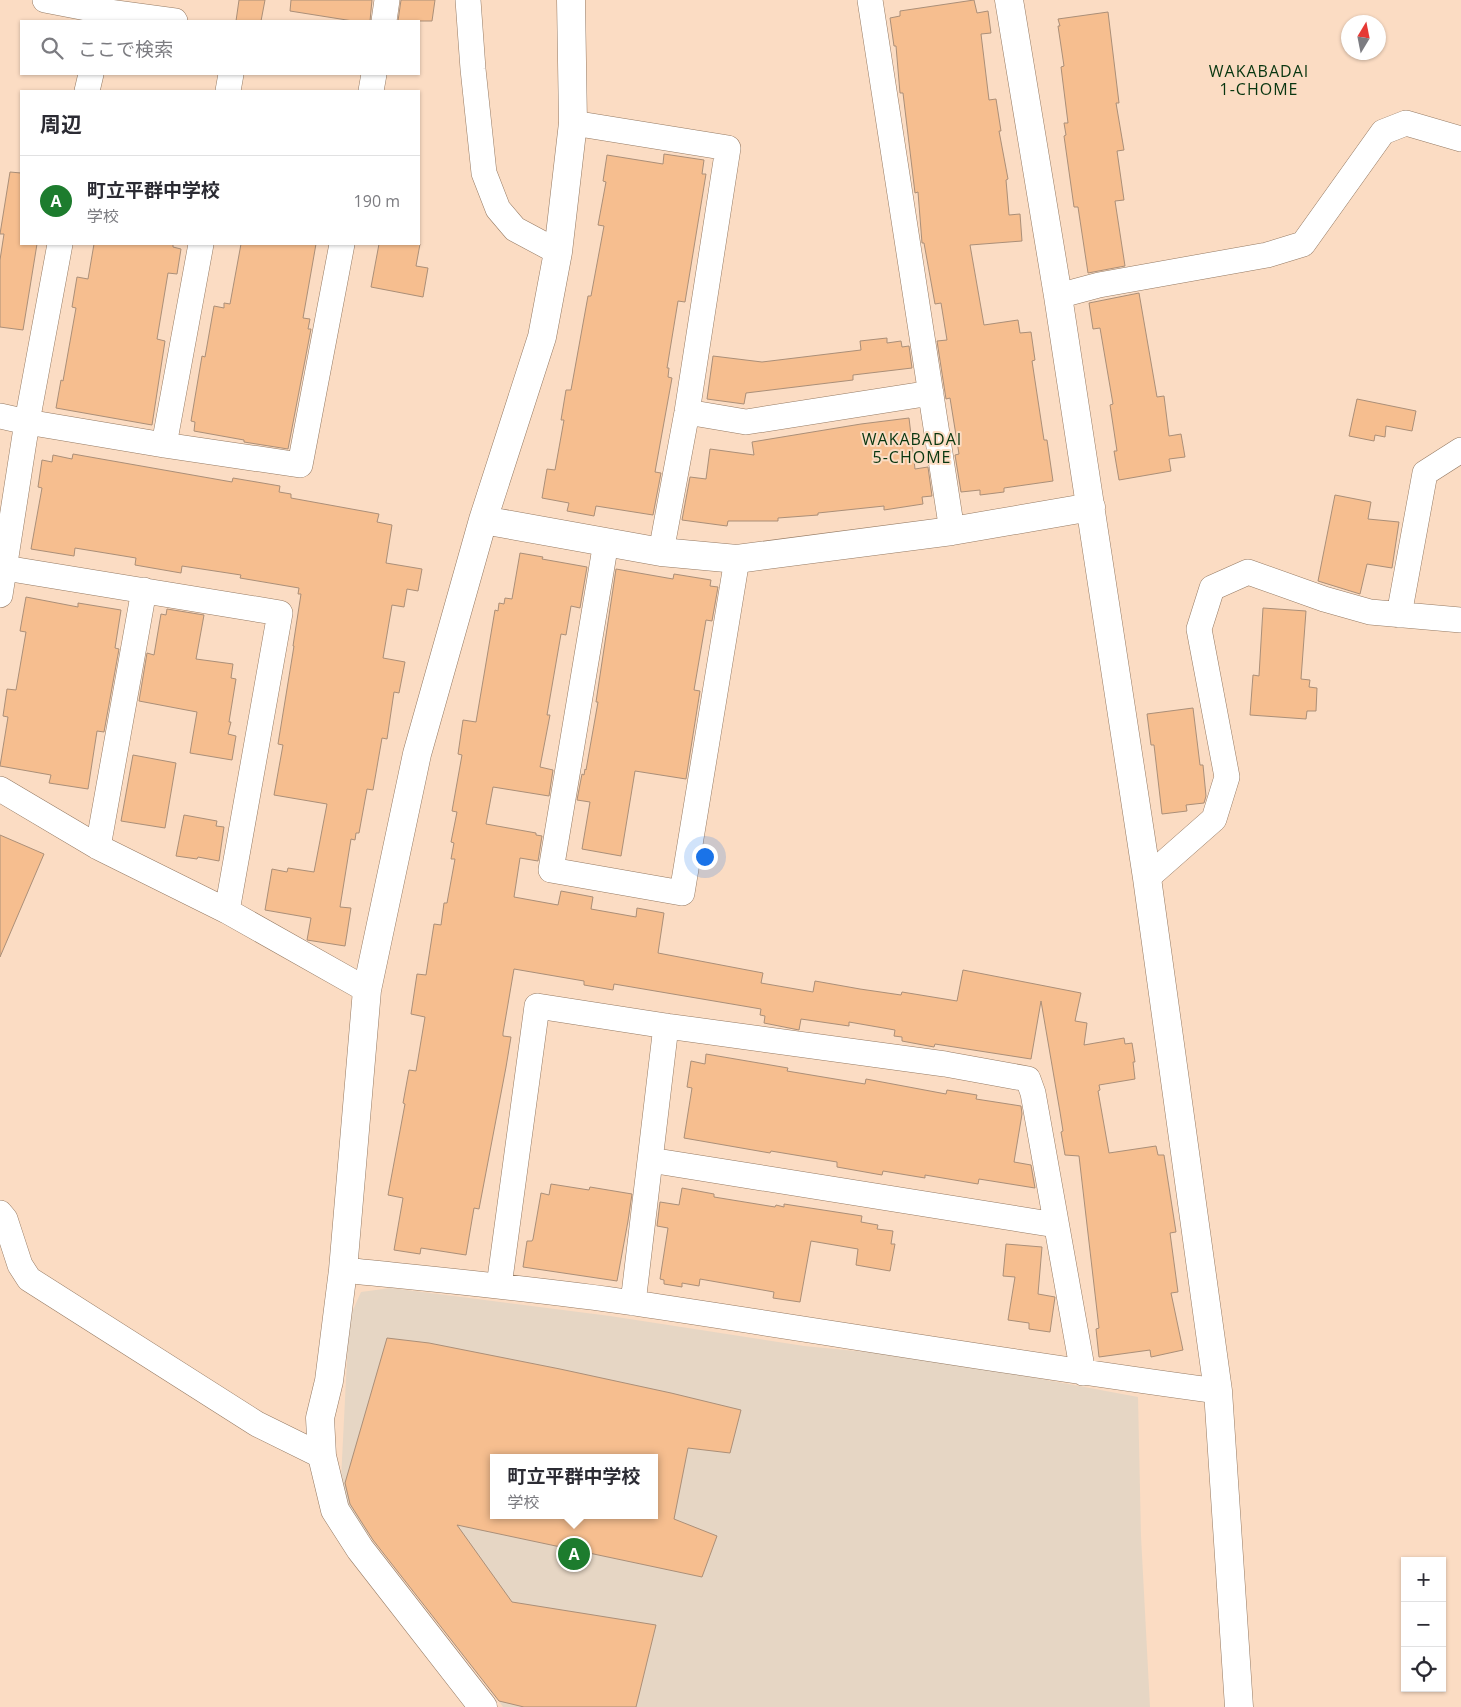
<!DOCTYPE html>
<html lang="ja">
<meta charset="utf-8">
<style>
:root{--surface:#fff;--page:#f2f2f3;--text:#2b2b33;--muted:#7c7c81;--line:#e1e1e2;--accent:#1d7c2e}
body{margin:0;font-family:"Open Sans","Noto Sans JP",sans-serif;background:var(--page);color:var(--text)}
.controls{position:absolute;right:15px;bottom:15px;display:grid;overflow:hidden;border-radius:0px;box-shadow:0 1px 4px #0004}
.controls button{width:45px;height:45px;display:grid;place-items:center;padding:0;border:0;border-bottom:1px solid var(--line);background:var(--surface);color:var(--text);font:25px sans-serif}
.compass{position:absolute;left:1341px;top:15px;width:45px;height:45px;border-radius:50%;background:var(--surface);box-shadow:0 1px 4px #0004;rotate:10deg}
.you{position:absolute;left:704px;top:856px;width:18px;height:18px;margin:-12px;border:4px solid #fff;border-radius:50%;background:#1a73e8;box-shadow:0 0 0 8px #1a73e833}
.badge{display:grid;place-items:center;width:32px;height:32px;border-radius:50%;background:var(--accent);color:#fff;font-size:16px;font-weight:700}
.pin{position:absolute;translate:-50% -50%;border:2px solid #fff;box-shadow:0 1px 5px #0006}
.popup{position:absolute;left:490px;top:1454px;width:168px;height:65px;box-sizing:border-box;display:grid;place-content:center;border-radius:0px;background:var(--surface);filter:drop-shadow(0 1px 4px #0005);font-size:16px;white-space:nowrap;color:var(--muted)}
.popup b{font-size:19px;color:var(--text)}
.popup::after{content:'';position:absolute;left:50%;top:100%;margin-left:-10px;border:10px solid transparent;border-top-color:var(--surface)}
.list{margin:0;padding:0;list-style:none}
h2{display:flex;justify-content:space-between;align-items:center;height:65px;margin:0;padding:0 20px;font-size:21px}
h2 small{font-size:16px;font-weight:400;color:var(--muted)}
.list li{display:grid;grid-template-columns:32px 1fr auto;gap:15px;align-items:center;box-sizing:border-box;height:90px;padding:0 20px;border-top:1px solid var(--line)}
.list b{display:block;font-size:19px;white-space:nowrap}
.list p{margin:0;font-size:16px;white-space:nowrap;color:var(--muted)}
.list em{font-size:16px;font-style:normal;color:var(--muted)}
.icon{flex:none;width:28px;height:28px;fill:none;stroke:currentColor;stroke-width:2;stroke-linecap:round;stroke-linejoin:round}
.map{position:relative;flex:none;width:1461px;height:1707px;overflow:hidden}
.search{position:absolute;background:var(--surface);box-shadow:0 1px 4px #0004;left:20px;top:20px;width:400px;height:55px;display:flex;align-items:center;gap:12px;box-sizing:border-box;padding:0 18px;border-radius:0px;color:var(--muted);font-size:19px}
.panel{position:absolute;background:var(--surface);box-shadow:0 1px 4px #0004;left:20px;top:90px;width:400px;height:155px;border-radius:0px}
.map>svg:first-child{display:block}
.education{fill:#e6d6c4;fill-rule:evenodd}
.building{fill:#f6be8f;stroke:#ab8f78;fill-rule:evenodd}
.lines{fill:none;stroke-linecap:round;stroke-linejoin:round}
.minor-casing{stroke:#957a63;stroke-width:26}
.tertiary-casing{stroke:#957a63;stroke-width:29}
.minor{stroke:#fff;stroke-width:25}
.tertiary{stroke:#fff;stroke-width:28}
.labels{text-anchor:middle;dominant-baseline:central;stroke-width:4;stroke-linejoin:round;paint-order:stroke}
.neighbourhood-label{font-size:16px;letter-spacing:1px;fill:#083610;stroke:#fbdcc3}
</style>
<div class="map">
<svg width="1461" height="1707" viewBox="0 0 1461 1707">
<rect width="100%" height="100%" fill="#fbdcc3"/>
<!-- education -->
<path class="education" d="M 391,1288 L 610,1316 L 804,1346 L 929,1358 L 1138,1397 L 1141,1536 L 1150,1707 L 503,1707 L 470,1658 L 340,1500 L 349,1319 L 361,1292 ZM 494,1458 L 654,1458 L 654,1515 L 494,1515 Z"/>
<!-- building -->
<path class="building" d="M 239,0 L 265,0 L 261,21 L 236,21 Z
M 291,0 L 372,0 L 370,21 L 353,21 L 290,11 Z
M 401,0 L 435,0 L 432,21 L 398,21 Z
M 974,0 L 977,13 L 988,11 L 991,33 L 981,34 L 989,100 L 996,99 L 1001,131 L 999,131 L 1008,179 L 1006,180 L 1009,215 L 1020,214 L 1022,241 L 970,245 L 984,325 L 1018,320 L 1020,333 L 1031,332 L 1035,360 L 1032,361 L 1044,440 L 1047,440 L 1053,481 L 1004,488 L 1004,492 L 980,495 L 980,490 L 961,492 L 955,455 L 959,454 L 950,398 L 946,399 L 937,341 L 947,340 L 941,303 L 935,304 L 924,243 L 922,243 L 918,192 L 915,193 L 903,93 L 900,93 L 896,46 L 894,46 L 890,18 L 900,16 L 900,11 Z
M 1108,12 L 1119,103 L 1116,103 L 1124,150 L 1117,151 L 1124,200 L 1115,201 L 1125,266 L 1088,273 L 1078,207 L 1074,207 L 1064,136 L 1066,135 L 1064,123 L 1068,123 L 1061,67 L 1064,66 L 1058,26 L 1060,26 L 1058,19 Z
M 664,154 L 704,160 L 702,174 L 706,174 L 685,302 L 678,301 L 667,368 L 669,368 L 668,377 L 672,378 L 655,472 L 661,473 L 653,515 L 596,506 L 594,516 L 567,511 L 569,503 L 542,498 L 547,469 L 555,470 L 564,420 L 561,420 L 566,390 L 571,390 L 588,296 L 591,296 L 604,226 L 598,225 L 606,182 L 603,181 L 607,155 L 663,164 Z
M 10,172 L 21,173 L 21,244 L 37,244 L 23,330 L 0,327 L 0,260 L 4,234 L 0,234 Z
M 94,244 L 173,244 L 173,247 L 181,249 L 177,274 L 168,273 L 157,339 L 165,341 L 152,425 L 56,408 L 61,380 L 63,381 L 76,308 L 72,307 L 77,277 L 88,279 Z
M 241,244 L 316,244 L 303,318 L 310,319 L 308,329 L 311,329 L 288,449 L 244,442 L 244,440 L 194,431 L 195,422 L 191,421 L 202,356 L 205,357 L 214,306 L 224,308 L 224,303 L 230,304 Z
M 379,244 L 420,244 L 416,266 L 428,268 L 423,297 L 371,287 Z
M 1139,293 L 1157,397 L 1164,396 L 1169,436 L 1181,434 L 1185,457 L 1169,459 L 1171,471 L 1119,480 L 1114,451 L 1117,451 L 1110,405 L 1113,404 L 1100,328 L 1093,329 L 1089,303 Z
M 887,338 L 887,343 L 901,341 L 902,347 L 909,346 L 912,368 L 853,375 L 853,380 L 746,393 L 744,404 L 707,399 L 713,356 L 762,362 L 861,350 L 860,341 Z
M 1357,399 L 1416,411 L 1412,431 L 1386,426 L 1385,437 L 1375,435 L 1374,441 L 1349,436 Z
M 909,418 L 915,469 L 928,467 L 932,496 L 922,497 L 923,504 L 884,510 L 884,506 L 818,513 L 818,515 L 778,518 L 778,521 L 728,521 L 727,526 L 682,520 L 690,477 L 706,479 L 710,449 L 754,455 L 752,442 L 861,424 Z
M 73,454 L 232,482 L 233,478 L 280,486 L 279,492 L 291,494 L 291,498 L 379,514 L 377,522 L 392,525 L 386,563 L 422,569 L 418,591 L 407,589 L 404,607 L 392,605 L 383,658 L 405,662 L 399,693 L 394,692 L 387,739 L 382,738 L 373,790 L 367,789 L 359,833 L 356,833 L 355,840 L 351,839 L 340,907 L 351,908 L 345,946 L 307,940 L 311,918 L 265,910 L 272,869 L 287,872 L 288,868 L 314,872 L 327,804 L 274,795 L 283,745 L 278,744 L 294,646 L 293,646 L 301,594 L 298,594 L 299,588 L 240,578 L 241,575 L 182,566 L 181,573 L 135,565 L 136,558 L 75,548 L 74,556 L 31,549 L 42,488 L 38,487 L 42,460 L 52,462 L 53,455 L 72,459 Z
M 1335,495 L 1371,502 L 1368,519 L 1399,522 L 1392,568 L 1367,564 L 1360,594 L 1318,581 Z
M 520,553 L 543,557 L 542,559 L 587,567 L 580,608 L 571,606 L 566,635 L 561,634 L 547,715 L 550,715 L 540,767 L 553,770 L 549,796 L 493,787 L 486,824 L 536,833 L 536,835 L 542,836 L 538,861 L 520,858 L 514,897 L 558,905 L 561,891 L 593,897 L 591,909 L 636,917 L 637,908 L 664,913 L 658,953 L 763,973 L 761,983 L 813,992 L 815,981 L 860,989 L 901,995 L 902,992 L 957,1001 L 963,970 L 1081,993 L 1075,1021 L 1087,1023 L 1084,1045 L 1124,1038 L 1125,1044 L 1132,1043 L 1135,1062 L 1133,1062 L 1135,1079 L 1099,1085 L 1100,1090 L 1098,1091 L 1109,1153 L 1156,1146 L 1158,1155 L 1164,1155 L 1176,1232 L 1170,1233 L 1178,1292 L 1171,1293 L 1183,1350 L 1151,1357 L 1150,1350 L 1099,1357 L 1096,1329 L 1099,1328 L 1079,1156 L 1065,1155 L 1061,1132 L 1063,1131 L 1060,1112 L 1041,1001 L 1031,1059 L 935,1044 L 934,1047 L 902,1041 L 902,1037 L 894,1036 L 895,1030 L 849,1022 L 849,1026 L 801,1019 L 799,1030 L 764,1023 L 765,1016 L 760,1015 L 761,1009 L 614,984 L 613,990 L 584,985 L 584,981 L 514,969 L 503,1033 L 503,1036 L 511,1037 L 506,1067 L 479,1209 L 474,1208 L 466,1255 L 421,1248 L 420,1254 L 394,1250 L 403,1198 L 388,1195 L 405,1104 L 403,1103 L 409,1070 L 416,1071 L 425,1017 L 411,1014 L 417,974 L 426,975 L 434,924 L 441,925 L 444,903 L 447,903 L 455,859 L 451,859 L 454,843 L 451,842 L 457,812 L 452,811 L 462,755 L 458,754 L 463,720 L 476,722 L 495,610 L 498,611 L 499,603 L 504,604 L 505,598 L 512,599 Z
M 616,569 L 673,579 L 674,574 L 711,580 L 710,586 L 718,587 L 712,621 L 706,620 L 694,690 L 700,691 L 686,779 L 635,771 L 621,856 L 582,849 L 590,802 L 577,800 L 582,774 L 584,775 L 585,769 L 586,770 L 598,702 L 596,702 Z
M 26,597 L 78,607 L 78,603 L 121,610 L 115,648 L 119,649 L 104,732 L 97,731 L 88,789 L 49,783 L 51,775 L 0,766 L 8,717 L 3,716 L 7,689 L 16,690 L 26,632 L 20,631 Z
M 1263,608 L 1306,611 L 1301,679 L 1310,680 L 1309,687 L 1317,688 L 1316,711 L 1307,711 L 1306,719 L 1250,715 L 1253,675 L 1259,676 Z
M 167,609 L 204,615 L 196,659 L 233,664 L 231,678 L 236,679 L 229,722 L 231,722 L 228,734 L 236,736 L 232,760 L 190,753 L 197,712 L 139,701 L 147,653 L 154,655 L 161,614 L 166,615 Z
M 1193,708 L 1200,765 L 1203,765 L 1206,796 L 1204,803 L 1186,805 L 1187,811 L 1162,814 L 1154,745 L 1151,745 L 1147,714 Z
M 133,755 L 176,763 L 165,828 L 121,821 Z
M 184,815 L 217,821 L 216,826 L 224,827 L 219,861 L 198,857 L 197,859 L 176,856 Z
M 0,835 L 44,854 L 0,957 Z
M 706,1054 L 788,1068 L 787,1071 L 865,1084 L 866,1079 L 946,1094 L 947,1090 L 977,1095 L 976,1099 L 1021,1106 L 1022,1114 L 1014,1162 L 1031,1165 L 1035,1188 L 979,1179 L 978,1184 L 925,1175 L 925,1178 L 883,1171 L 882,1175 L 837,1167 L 837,1162 L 771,1151 L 770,1153 L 684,1138 L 692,1088 L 687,1087 L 691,1061 L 705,1064 Z
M 551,1184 L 589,1190 L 590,1187 L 632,1194 L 628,1221 L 617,1281 L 523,1267 L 527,1241 L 532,1241 L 533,1239 L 541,1193 L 549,1195 Z
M 682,1188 L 714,1194 L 714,1197 L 775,1207 L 776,1205 L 784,1207 L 784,1204 L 862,1216 L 861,1222 L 878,1225 L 877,1229 L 893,1231 L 891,1244 L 895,1244 L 890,1271 L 856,1265 L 858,1249 L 811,1241 L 800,1302 L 773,1298 L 774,1292 L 700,1279 L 699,1286 L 682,1283 L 682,1287 L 664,1284 L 664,1280 L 660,1279 L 668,1228 L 657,1226 L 660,1202 L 679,1205 Z
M 1006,1244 L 1042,1247 L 1038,1294 L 1055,1297 L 1050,1332 L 1029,1329 L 1029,1323 L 1008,1320 L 1015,1277 L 1003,1276 Z
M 387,1338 L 429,1343 L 560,1369 L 671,1393 L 741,1410 L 730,1453 L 688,1448 L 674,1519 L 717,1536 L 702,1577 L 457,1525 L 512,1602 L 656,1625 L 636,1707 L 524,1707 L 499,1701 L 373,1540 L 350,1504 L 345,1483 ZM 494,1458 L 654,1458 L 654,1515 L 494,1515 Z"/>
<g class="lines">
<!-- minor casing -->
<g class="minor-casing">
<path id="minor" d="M 45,0 L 102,11 L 175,21
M 468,0 L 473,69 L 484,173 L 498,209 L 515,229 L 558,252
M 870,0 L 952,531
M 384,21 L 387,0
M 87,91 L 91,74
M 228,91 L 231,74
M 371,91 L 374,74
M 573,123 L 728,148 L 687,412 L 661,552
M 1058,296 L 1099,285 L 1267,255 L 1303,244 L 1383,132 L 1406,123 L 1461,139
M 687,412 L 746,422 L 931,393
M 0,416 L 27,422 L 164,445 L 300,465 L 342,244
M 164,445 L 201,244
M 606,542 L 551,870 L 682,893 L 737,559
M 5,568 L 280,613 L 227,911
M 0,595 L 27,422 L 60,244
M 1399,615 L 1425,473 L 1461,450
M 0,789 L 98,847 L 227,911 L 367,990
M 98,847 L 144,590
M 1147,878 L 1214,819 L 1227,777 L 1199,629 L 1212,588 L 1248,572 L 1324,599 L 1370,612 L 1461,620
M 650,1160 L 1056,1225
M 0,1213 L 5,1219 L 20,1265 L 29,1279 L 257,1424 L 322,1456
M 343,1270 C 440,1280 538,1289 634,1303 C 829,1332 1023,1365 1218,1391
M 499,1286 L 537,1006 L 666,1026 L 945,1064 L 1028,1079 L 1033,1093 L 1083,1373
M 633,1303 L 666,1026"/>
</g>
<!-- tertiary casing -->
<g class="tertiary-casing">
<path id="tertiary" d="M 1009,0 L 1058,296 L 1147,878 L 1218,1391 L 1239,1707
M 483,520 L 661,552 L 737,559 L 952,531 L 1091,507
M 483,1707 L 360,1549 L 335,1510 L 322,1456 L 320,1418 L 329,1381 L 343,1270 L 367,990 L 417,754 L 483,520 L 542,337 L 558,252 L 573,123 L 571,0"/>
</g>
<!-- minor -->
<use href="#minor" class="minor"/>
<!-- tertiary -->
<use href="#tertiary" class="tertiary"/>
</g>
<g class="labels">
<!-- neighbourhood labels -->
<g class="neighbourhood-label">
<text x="1259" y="71">WAKABADAI<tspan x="1259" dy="18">1-CHOME</tspan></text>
<text x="912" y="439">WAKABADAI<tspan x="912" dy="18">5-CHOME</tspan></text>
</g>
</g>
</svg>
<div class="controls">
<button>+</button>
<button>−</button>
<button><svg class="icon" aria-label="locate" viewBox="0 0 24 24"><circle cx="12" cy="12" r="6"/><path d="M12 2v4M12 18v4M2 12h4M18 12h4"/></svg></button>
</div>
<svg class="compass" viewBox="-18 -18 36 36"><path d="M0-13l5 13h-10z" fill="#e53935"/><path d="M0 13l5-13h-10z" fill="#7c7c81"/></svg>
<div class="you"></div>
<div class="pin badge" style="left:574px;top:1554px">A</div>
<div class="popup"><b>町立平群中学校</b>学校</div>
<div class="search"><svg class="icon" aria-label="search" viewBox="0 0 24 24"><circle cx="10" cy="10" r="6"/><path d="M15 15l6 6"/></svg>ここで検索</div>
<section class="panel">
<h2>周辺<small></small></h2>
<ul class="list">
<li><span class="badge">A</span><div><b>町立平群中学校</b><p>学校</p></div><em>190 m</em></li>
</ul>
</section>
</div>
